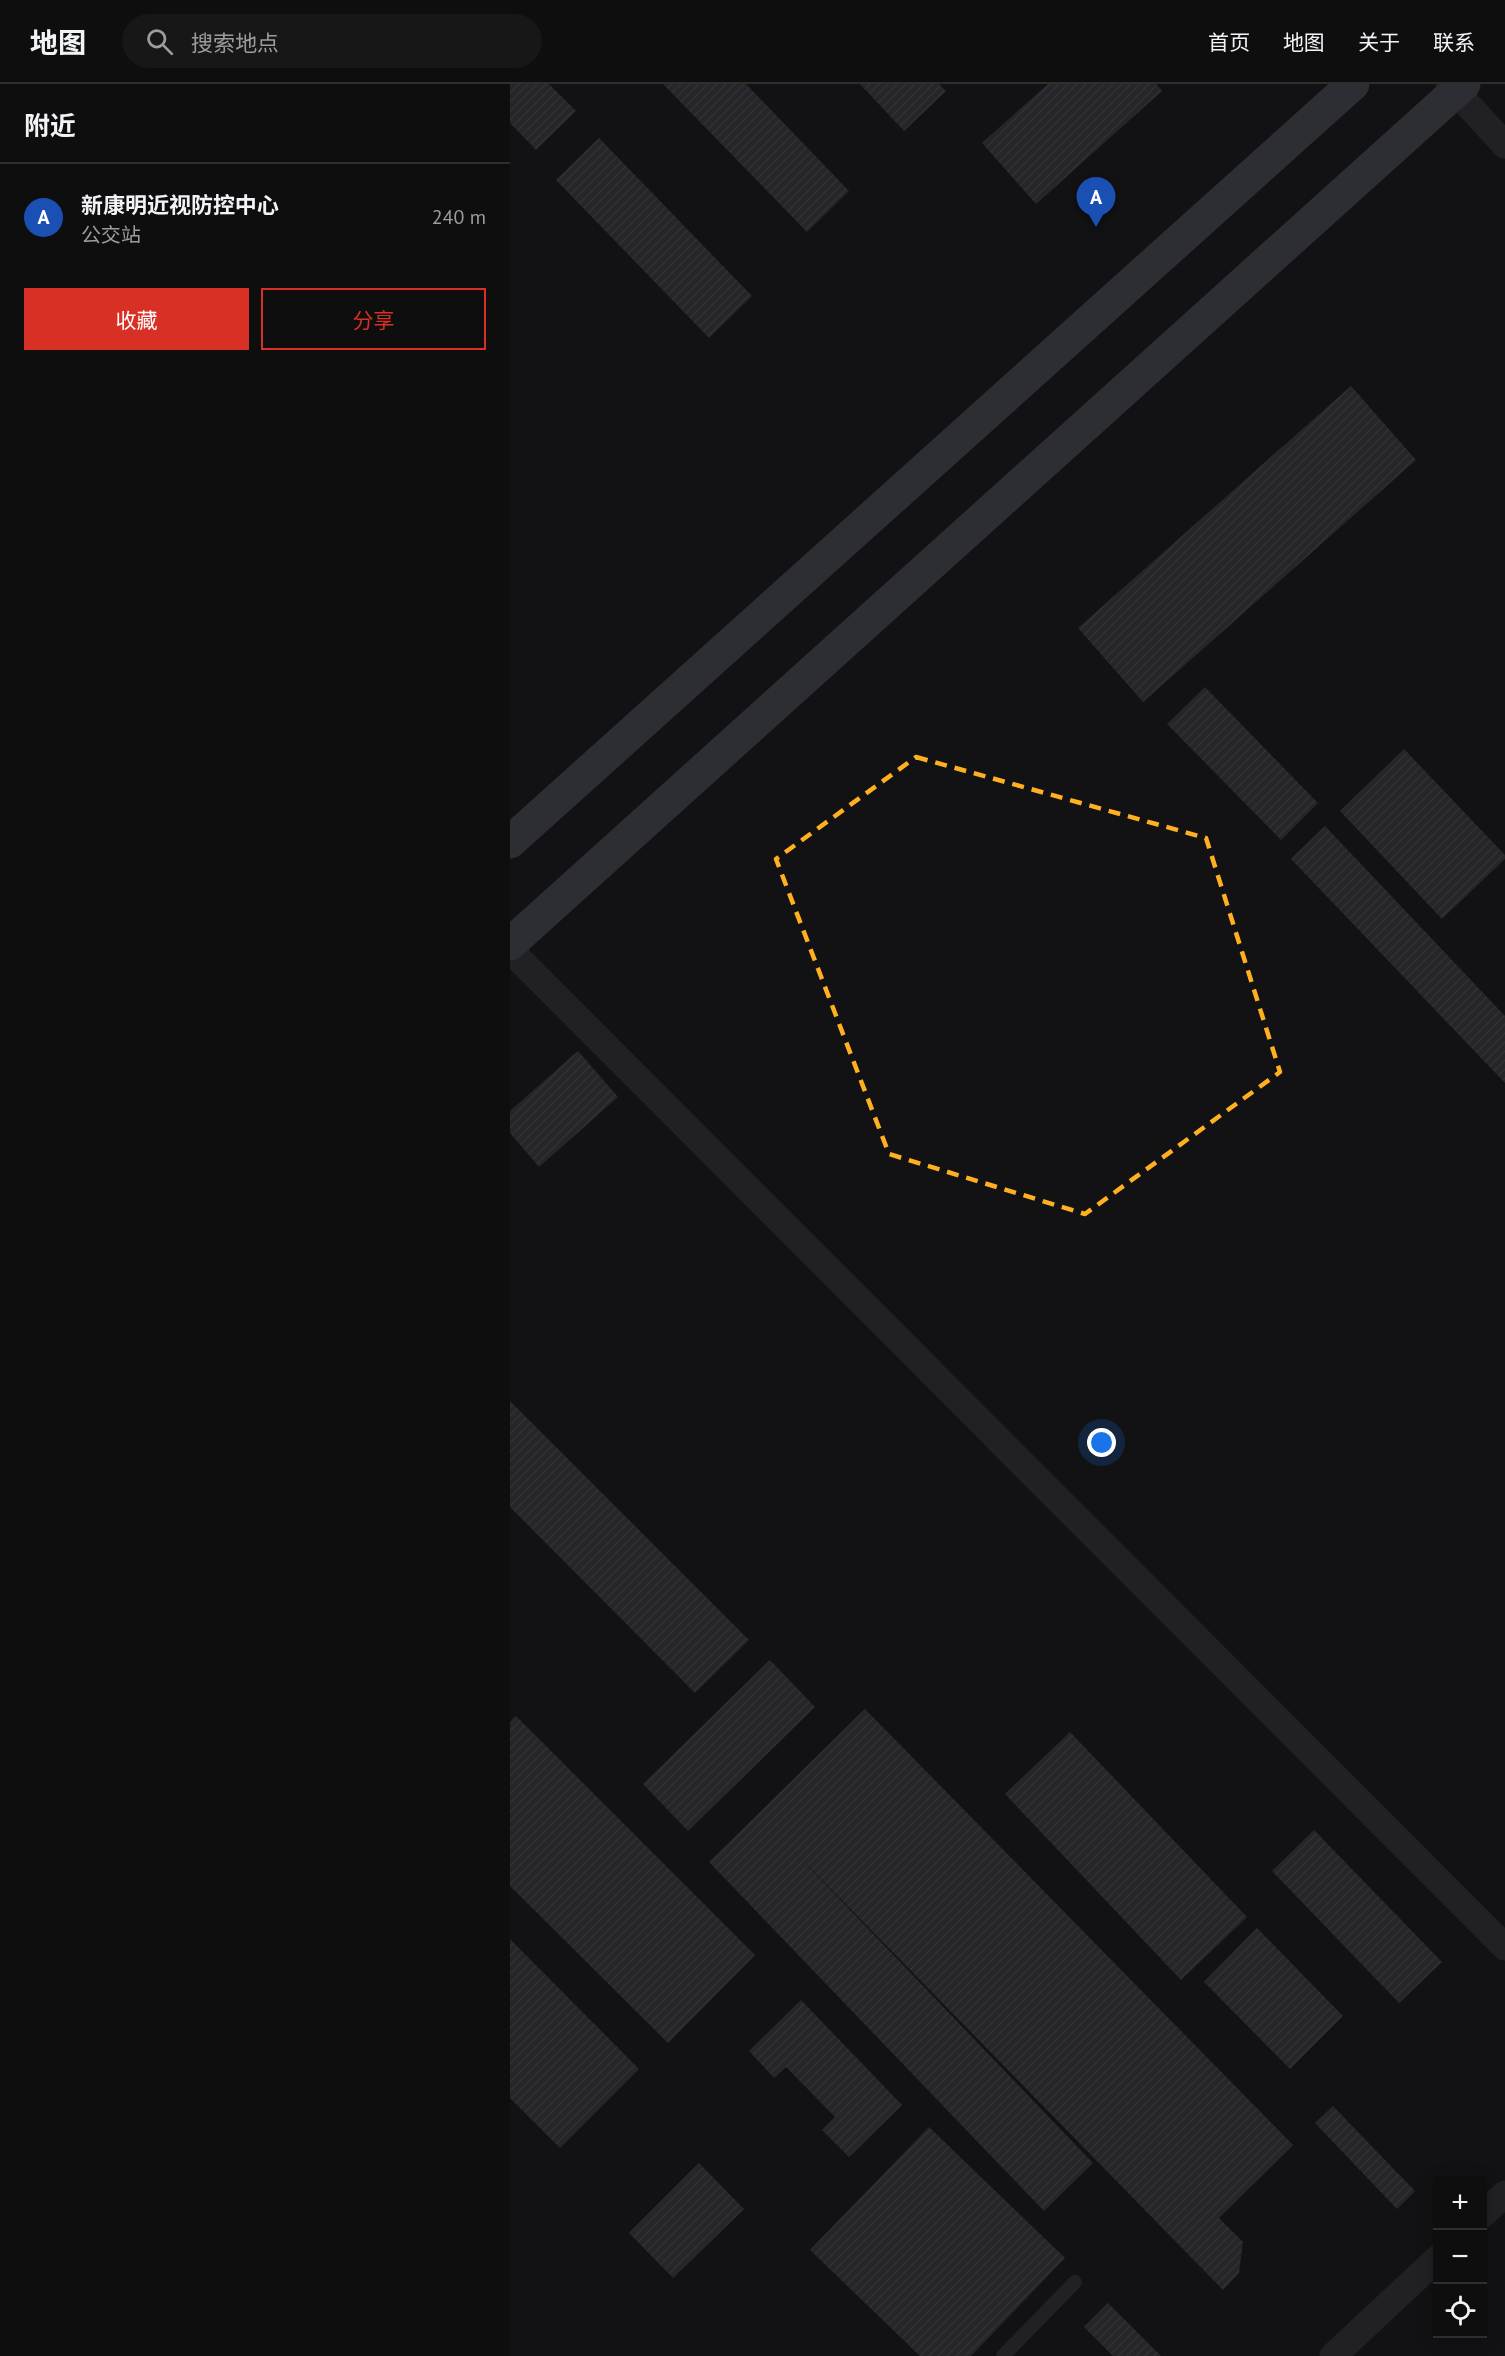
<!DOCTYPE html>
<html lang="zh">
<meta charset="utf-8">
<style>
:root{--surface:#0e0e0f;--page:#171718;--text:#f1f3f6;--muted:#9b9c9e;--line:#2e2e2f;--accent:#d93025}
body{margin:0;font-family:"PT Sans","Noto Sans SC",sans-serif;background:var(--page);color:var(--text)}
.controls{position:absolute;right:18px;bottom:18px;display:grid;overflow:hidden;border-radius:0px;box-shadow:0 3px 15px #0003}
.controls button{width:54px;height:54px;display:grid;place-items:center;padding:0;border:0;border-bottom:2px solid var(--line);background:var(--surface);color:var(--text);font:30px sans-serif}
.you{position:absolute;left:592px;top:1359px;width:21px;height:21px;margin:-15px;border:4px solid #fff;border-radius:50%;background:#1a73e8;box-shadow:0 0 0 9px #1a73e833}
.badge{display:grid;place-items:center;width:39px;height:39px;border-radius:50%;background:var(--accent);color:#fff;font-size:20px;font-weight:700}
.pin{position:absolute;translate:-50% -50px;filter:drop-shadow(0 2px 3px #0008)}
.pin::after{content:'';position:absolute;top:32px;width:21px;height:18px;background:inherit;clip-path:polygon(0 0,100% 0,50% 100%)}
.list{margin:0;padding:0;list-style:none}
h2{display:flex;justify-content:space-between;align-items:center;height:78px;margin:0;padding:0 24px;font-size:26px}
h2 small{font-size:20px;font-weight:400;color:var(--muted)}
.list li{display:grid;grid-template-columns:39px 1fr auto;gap:18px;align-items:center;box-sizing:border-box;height:108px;padding:0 24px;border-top:2px solid var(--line)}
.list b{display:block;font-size:22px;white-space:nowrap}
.list p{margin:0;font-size:20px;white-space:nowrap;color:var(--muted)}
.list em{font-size:20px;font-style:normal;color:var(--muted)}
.actions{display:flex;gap:12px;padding:18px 24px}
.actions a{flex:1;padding:14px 0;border:2px solid var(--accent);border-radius:0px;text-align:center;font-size:21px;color:var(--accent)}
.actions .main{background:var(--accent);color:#fff}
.icon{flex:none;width:33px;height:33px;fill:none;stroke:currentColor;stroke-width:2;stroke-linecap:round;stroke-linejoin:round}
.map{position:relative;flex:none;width:995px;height:2272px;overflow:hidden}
header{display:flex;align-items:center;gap:36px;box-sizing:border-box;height:84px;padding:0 30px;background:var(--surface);border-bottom:2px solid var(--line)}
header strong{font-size:28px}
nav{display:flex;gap:33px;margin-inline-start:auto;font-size:21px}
.search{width:420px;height:54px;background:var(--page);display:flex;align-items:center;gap:15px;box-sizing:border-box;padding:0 21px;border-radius:33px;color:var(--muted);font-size:22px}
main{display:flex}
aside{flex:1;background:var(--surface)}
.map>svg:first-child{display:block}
.building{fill:url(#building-hatch)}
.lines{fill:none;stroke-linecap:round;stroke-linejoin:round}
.lane{stroke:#33343a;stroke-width:14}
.street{stroke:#33343a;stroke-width:27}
.primary{stroke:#4f5159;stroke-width:33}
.marked{fill:none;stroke:#ffb020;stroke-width:4.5;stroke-dasharray:12 8;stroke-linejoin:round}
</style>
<header>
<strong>地图</strong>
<div class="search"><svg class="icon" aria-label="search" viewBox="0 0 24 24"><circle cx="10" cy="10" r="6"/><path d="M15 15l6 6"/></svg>搜索地点</div>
<nav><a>首页</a><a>地图</a><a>关于</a><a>联系</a></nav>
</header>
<main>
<aside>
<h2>附近<small></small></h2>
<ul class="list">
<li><span class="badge" style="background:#1a4fb4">A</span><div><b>新康明近视防控中心</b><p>公交站</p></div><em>240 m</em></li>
</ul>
<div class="actions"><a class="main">收藏</a><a>分享</a></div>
</aside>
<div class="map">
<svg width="995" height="2272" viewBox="0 0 995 2272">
<defs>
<pattern id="building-hatch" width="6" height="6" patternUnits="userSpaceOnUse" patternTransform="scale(1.5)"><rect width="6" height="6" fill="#3e3f45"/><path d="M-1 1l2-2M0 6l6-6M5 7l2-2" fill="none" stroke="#57585e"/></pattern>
</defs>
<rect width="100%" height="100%" fill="#121214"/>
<!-- building -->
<path class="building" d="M 0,0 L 39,0 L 66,27 L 26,66 L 0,39 Z
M 153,0 L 236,0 L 339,107 L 297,148 Z
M 350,0 L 429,0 L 436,7 L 394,47 Z
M 538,0 L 646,0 L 652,7 L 526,120 L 472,59 Z
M 89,54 L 242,212 L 199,254 L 46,96 Z
M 841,302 L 906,376 L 633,618 L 568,544 Z
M 695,603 L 808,719 L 771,756 L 657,640 Z
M 894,665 L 995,771 L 995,775 L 932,835 L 830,727 Z
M 815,742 L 995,932 L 995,999 L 781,775 Z
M 68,967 L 108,1013 L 29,1083 L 0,1049 L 0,1027 Z
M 0,1317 L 239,1556 L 185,1609 L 0,1423 Z
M 260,1576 L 305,1623 L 178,1747 L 133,1700 Z
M 355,1625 L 783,2061 L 709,2134 L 733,2158 L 729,2189 L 713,2206 L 275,1758 L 583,2079 L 534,2127 L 199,1778 Z
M 6,1632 L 245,1871 L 158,1959 L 0,1802 L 0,1638 Z
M 560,1648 L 737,1833 L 671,1896 L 495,1710 Z
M 804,1746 L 932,1878 L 889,1919 L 762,1787 Z
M 747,1844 L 833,1932 L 780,1985 L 694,1898 Z
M 0,1855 L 129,1985 L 50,2064 L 0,2014 Z
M 291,1916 L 392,2021 L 339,2073 L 312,2046 L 325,2033 L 276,1983 L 264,1994 L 239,1967 Z
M 823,2022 L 905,2107 L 887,2125 L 805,2039 Z
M 419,2043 L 555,2174 L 461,2272 L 410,2272 L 300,2166 Z
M 189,2079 L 234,2125 L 163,2194 L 119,2149 Z
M 598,2219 L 651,2272 L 603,2272 L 574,2243 Z"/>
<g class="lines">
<!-- lane -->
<path class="lane" d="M 493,2272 L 565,2198"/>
<!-- street -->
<path class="street" d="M 939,0 L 995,61
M 0,866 L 995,1863
M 972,2131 L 995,2110
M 823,2272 L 928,2174"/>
<!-- primary -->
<path class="primary" d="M 0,758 L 843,0
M 0,860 L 954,0"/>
</g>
<!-- marked area -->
<path d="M0 0H995V2272H0ZM 406,673 L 696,754 L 770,988 L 575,1130 L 379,1070 L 266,775 Z" fill="#121214" fill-opacity=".55" fill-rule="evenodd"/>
<path class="marked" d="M 406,673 L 696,754 L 770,988 L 575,1130 L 379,1070 L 266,775 Z"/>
</svg>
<div class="controls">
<button>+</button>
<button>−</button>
<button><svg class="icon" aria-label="locate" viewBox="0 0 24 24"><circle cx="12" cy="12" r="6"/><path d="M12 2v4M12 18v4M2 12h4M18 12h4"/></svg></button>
</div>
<div class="you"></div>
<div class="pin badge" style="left:586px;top:143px;background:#1a4fb4">A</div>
</div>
</main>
